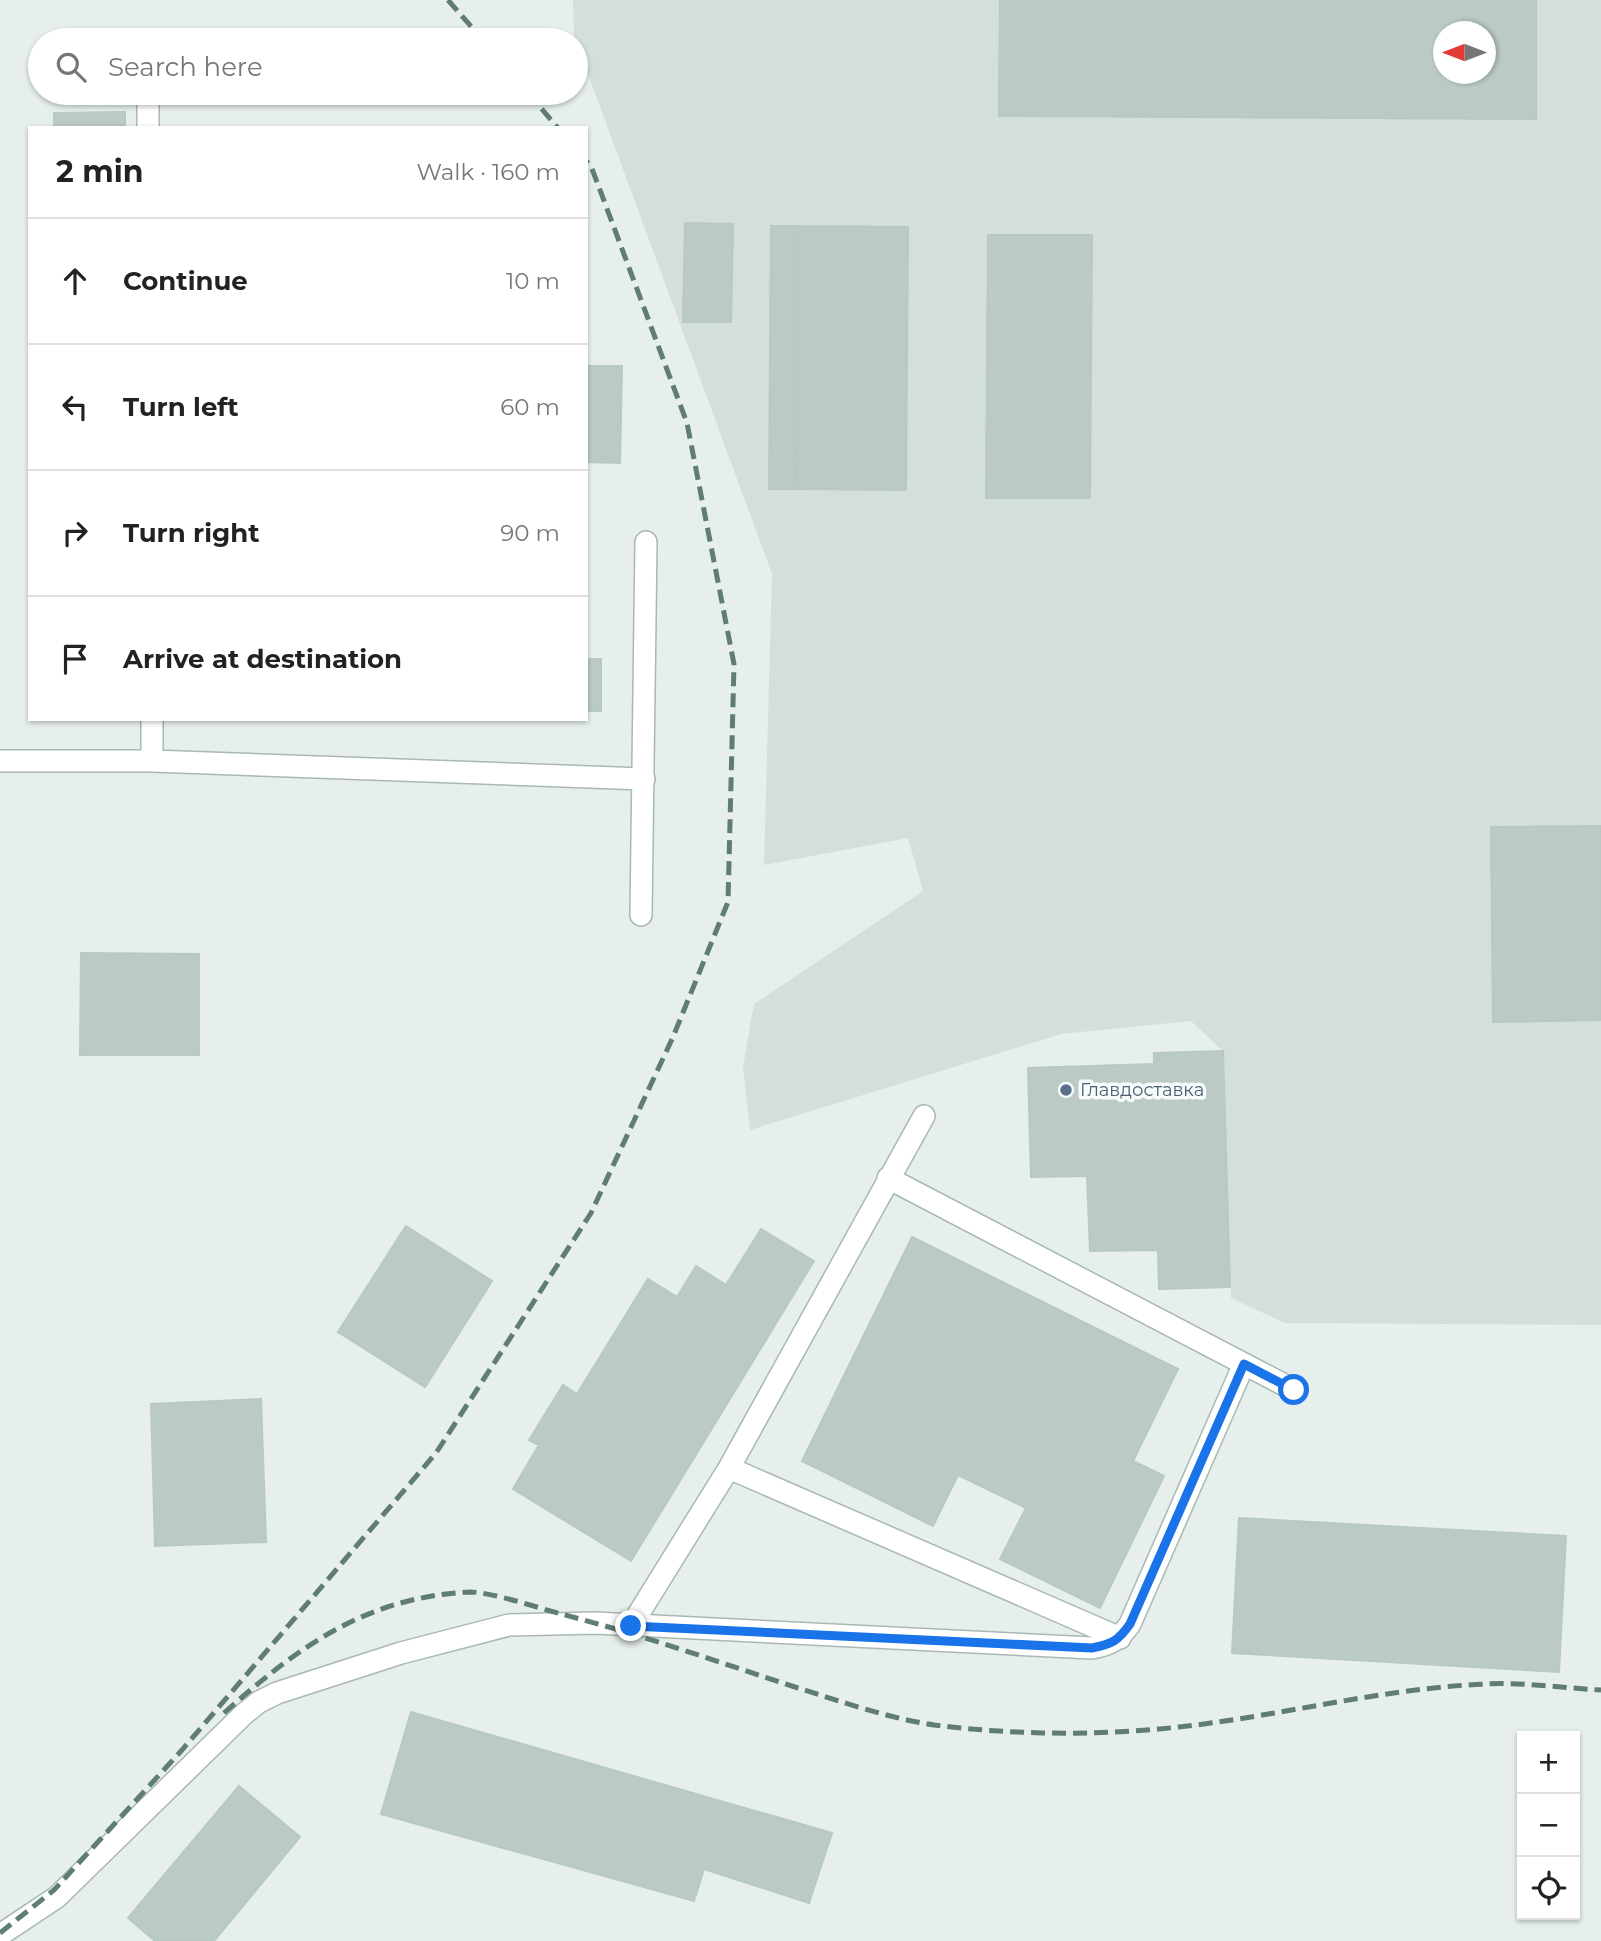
<!DOCTYPE html>
<meta charset="utf-8">
<style>
:root{--surface:#fff;--page:#f2f2f2;--text:#222;--muted:#767676;--line:#e0e0e0}
body{margin:0;font-family:Montserrat,sans-serif;background:var(--page);color:var(--text)}
.controls{position:absolute;right:21px;bottom:21px;display:grid;overflow:hidden;border-radius:0px;box-shadow:0 2px 5px #0004}
.controls button{width:63px;height:63px;display:grid;place-items:center;padding:0;border:0;border-bottom:2px solid var(--line);background:var(--surface);color:var(--text);font:35px sans-serif}
.compass{position:absolute;left:1433px;top:21px;width:63px;height:63px;border-radius:50%;background:var(--surface);box-shadow:0 2px 5px #0004;rotate:270deg}
.stop{position:absolute;width:21px;height:21px;margin:-16px;border:5px solid #1a73e8;border-radius:50%;background:#fff}
.stop.end{background:#1a73e8;border-color:#fff;box-shadow:0 2px 7px #0008}
.list{margin:0;padding:0;list-style:none}
h2{display:flex;justify-content:space-between;align-items:center;height:91px;margin:0;padding:0 28px;font-size:30px}
h2 small{font-size:23px;font-weight:400;color:var(--muted)}
.list li{display:grid;grid-template-columns:46px 1fr auto;gap:21px;align-items:center;box-sizing:border-box;height:126px;padding:0 28px;border-top:2px solid var(--line)}
.list b{display:block;font-size:26px;white-space:nowrap}
.list em{font-size:23px;font-style:normal;color:var(--muted)}
.icon{flex:none;width:38px;height:38px;fill:none;stroke:currentColor;stroke-width:2;stroke-linecap:round;stroke-linejoin:round}
.map{position:relative;flex:none;width:1601px;height:1941px;overflow:hidden}
.search{position:absolute;background:var(--surface);box-shadow:0 2px 5px #0004;left:28px;top:28px;width:560px;height:77px;display:flex;align-items:center;gap:18px;box-sizing:border-box;padding:0 24px;border-radius:38px;color:var(--muted);font-size:26px}
.panel{position:absolute;background:var(--surface);box-shadow:0 2px 5px #0004;left:28px;top:126px;width:560px;height:595px;border-radius:0px}
.map>svg:first-child{display:block}
.built{fill:#d4dfda;fill-rule:evenodd}
.building{fill:#bbcac4;stroke:#b8c9c2;stroke-width:2;fill-rule:evenodd}
.lines{fill:none;stroke-linecap:round;stroke-linejoin:round}
.minor-casing{stroke:#a8b8b2;stroke-width:24}
.minor{stroke:#fff;stroke-width:21}
.rail{stroke:#5f7d75;stroke-width:5;stroke-dasharray:14 7;stroke-linecap:butt}
.route{stroke:#1a73e8;stroke-width:9}
.service-dot{fill:#5c6f8a;stroke:#f7fbf9;stroke-width:2.5}
.labels{text-anchor:middle;dominant-baseline:central;stroke-width:7;stroke-linejoin:round;paint-order:stroke}
.service-label{font-size:18px;fill:#4e5e75;stroke:#f7fbf9;text-anchor:start}
</style>
<div class="map">
<svg width="1601" height="1941" viewBox="0 0 1601 1941">
<rect width="100%" height="100%" fill="#e6efeb"/>
<!-- built -->
<path class="built" d="M 573,0 L 1601,0 L 1601,1325 L 1285,1323 L 1231,1298 L 1223,1051 L 1191,1021 L 1061,1034 L 750,1130 L 743,1067 L 754,1004 L 923,891 L 908,838 L 764,865 L 772,574 L 574,36 ZM 1444,32 L 1486,32 L 1486,74 L 1444,74 Z"/>
<!-- building -->
<path class="building" d="M 1000,0 L 1536,0 L 1536,119 L 999,116 ZM 1444,32 L 1486,32 L 1486,74 L 1444,74 Z
M 125,112 L 125,128 L 54,128 L 54,113 Z
M 685,223 L 733,224 L 731,322 L 683,322 Z
M 771,226 L 798,226 L 796,489 L 769,489 Z
M 798,226 L 908,227 L 906,490 L 796,489 Z
M 988,235 L 1092,235 L 1090,498 L 986,498 Z
M 586,366 L 622,366 L 620,463 L 586,462 Z
M 586,659 L 601,659 L 601,711 L 586,711 Z
M 1601,826 L 1601,1020 L 1493,1022 L 1491,827 Z
M 81,953 L 199,954 L 199,1055 L 80,1055 Z
M 1223,1051 L 1230,1287 L 1159,1289 L 1158,1250 L 1090,1251 L 1087,1176 L 1031,1177 L 1028,1068 L 1154,1064 L 1154,1053 Z
M 406,1226 L 492,1281 L 425,1387 L 338,1332 Z
M 761,1229 L 814,1261 L 631,1561 L 513,1489 L 539,1445 L 529,1440 L 563,1385 L 577,1394 L 648,1279 L 677,1297 L 696,1266 L 726,1285 Z
M 912,1237 L 1178,1369 L 1133,1461 L 1164,1476 L 1100,1608 L 1000,1559 L 1026,1508 L 958,1475 L 933,1526 L 802,1461 Z
M 261,1399 L 266,1542 L 155,1546 L 151,1404 Z
M 1239,1518 L 1566,1536 L 1559,1672 L 1232,1653 Z
M 411,1712 L 832,1833 L 809,1903 L 704,1869 L 694,1901 L 381,1814 Z
M 239,1786 L 300,1837 L 214,1941 L 155,1941 L 128,1918 Z"/>
<g class="lines">
<!-- minor casing -->
<g class="minor-casing">
<path id="minor" d="M 148,93 L 148,128
M 152,719 L 152,761
M 0,761 L 152,761 L 644,779
M 641,915 L 646,542
M 888,1178 L 1294,1390
M 729,1468 L 1120,1638
M 631,1626 L 729,1468 L 924,1116
M 0,1935 L 57,1897 L 244,1714 L 259,1702 L 277,1693 L 401,1653 L 509,1625 L 595,1623 L 1092,1648 C 1110,1645 1119,1640 1130,1624 L 1244,1364"/>
</g>
<!-- minor -->
<use href="#minor" class="minor"/>
<!-- rail -->
<path class="rail" d="M 448,0 L 483,40
M 528,93 L 558,128
M 224,1713 C 298,1647 366,1597 470,1592 C 491,1592 539,1608 561,1614 C 640,1634 718,1662 795,1687 C 840,1701 887,1718 934,1725 C 1015,1735 1098,1736 1179,1727 C 1281,1716 1383,1688 1486,1684 C 1524,1682 1563,1688 1601,1690
M 0,1933 L 54,1890 L 182,1750 L 436,1453 L 591,1213 L 673,1037 L 728,902 L 734,664 L 687,423 L 591,166 L 586,161"/>
</g>
<g class="lines">
<!-- route -->
<path class="route" d="M 631,1626 L 1092,1648 C 1112,1644 1118,1641 1130,1624 L 1244,1364 L 1294,1390"/>
</g>
<!-- markers -->
<circle class="service-dot" cx="1066" cy="1090" r="7"/>
<g class="labels">
<!-- service labels -->
<g class="service-label">
<text x="1080" y="1090">Главдоставка</text>
</g>
</g>
</svg>
<div class="controls">
<button>+</button>
<button>−</button>
<button><svg class="icon" aria-label="locate" viewBox="0 0 24 24"><circle cx="12" cy="12" r="6"/><path d="M12 2v4M12 18v4M2 12h4M18 12h4"/></svg></button>
</div>
<svg class="compass" viewBox="-18 -18 36 36"><path d="M0-13l5 13h-10z" fill="#e53935"/><path d="M0 13l5-13h-10z" fill="#767676"/></svg>
<div class="stop" style="left:1294px;top:1390px"></div>
<div class="stop end" style="left:631px;top:1626px"></div>
<div class="search"><svg class="icon" aria-label="search" viewBox="0 0 24 24"><circle cx="10" cy="10" r="6"/><path d="M15 15l6 6"/></svg>Search here</div>
<section class="panel">
<h2>2 min<small>Walk · 160 m</small></h2>
<ul class="list">
<li><svg class="icon" aria-label="ahead" viewBox="0 0 24 24"><path d="M12 20V5M6 11l6-6 6 6"/></svg><div><b>Continue</b></div><em>10 m</em></li>
<li><svg class="icon" aria-label="left" viewBox="0 0 24 24"><path d="M17 20v-9H6M10 6l-5 5 5 5"/></svg><div><b>Turn left</b></div><em>60 m</em></li>
<li><svg class="icon" aria-label="right" viewBox="0 0 24 24"><path d="M7 20v-9h11M14 6l5 5-5 5"/></svg><div><b>Turn right</b></div><em>90 m</em></li>
<li><svg class="icon" aria-label="arrive" viewBox="0 0 24 24"><path d="M6 21V4h12l-3 4 3 4H6"/></svg><div><b>Arrive at destination</b></div></li>
</ul>
</section>
</div>
